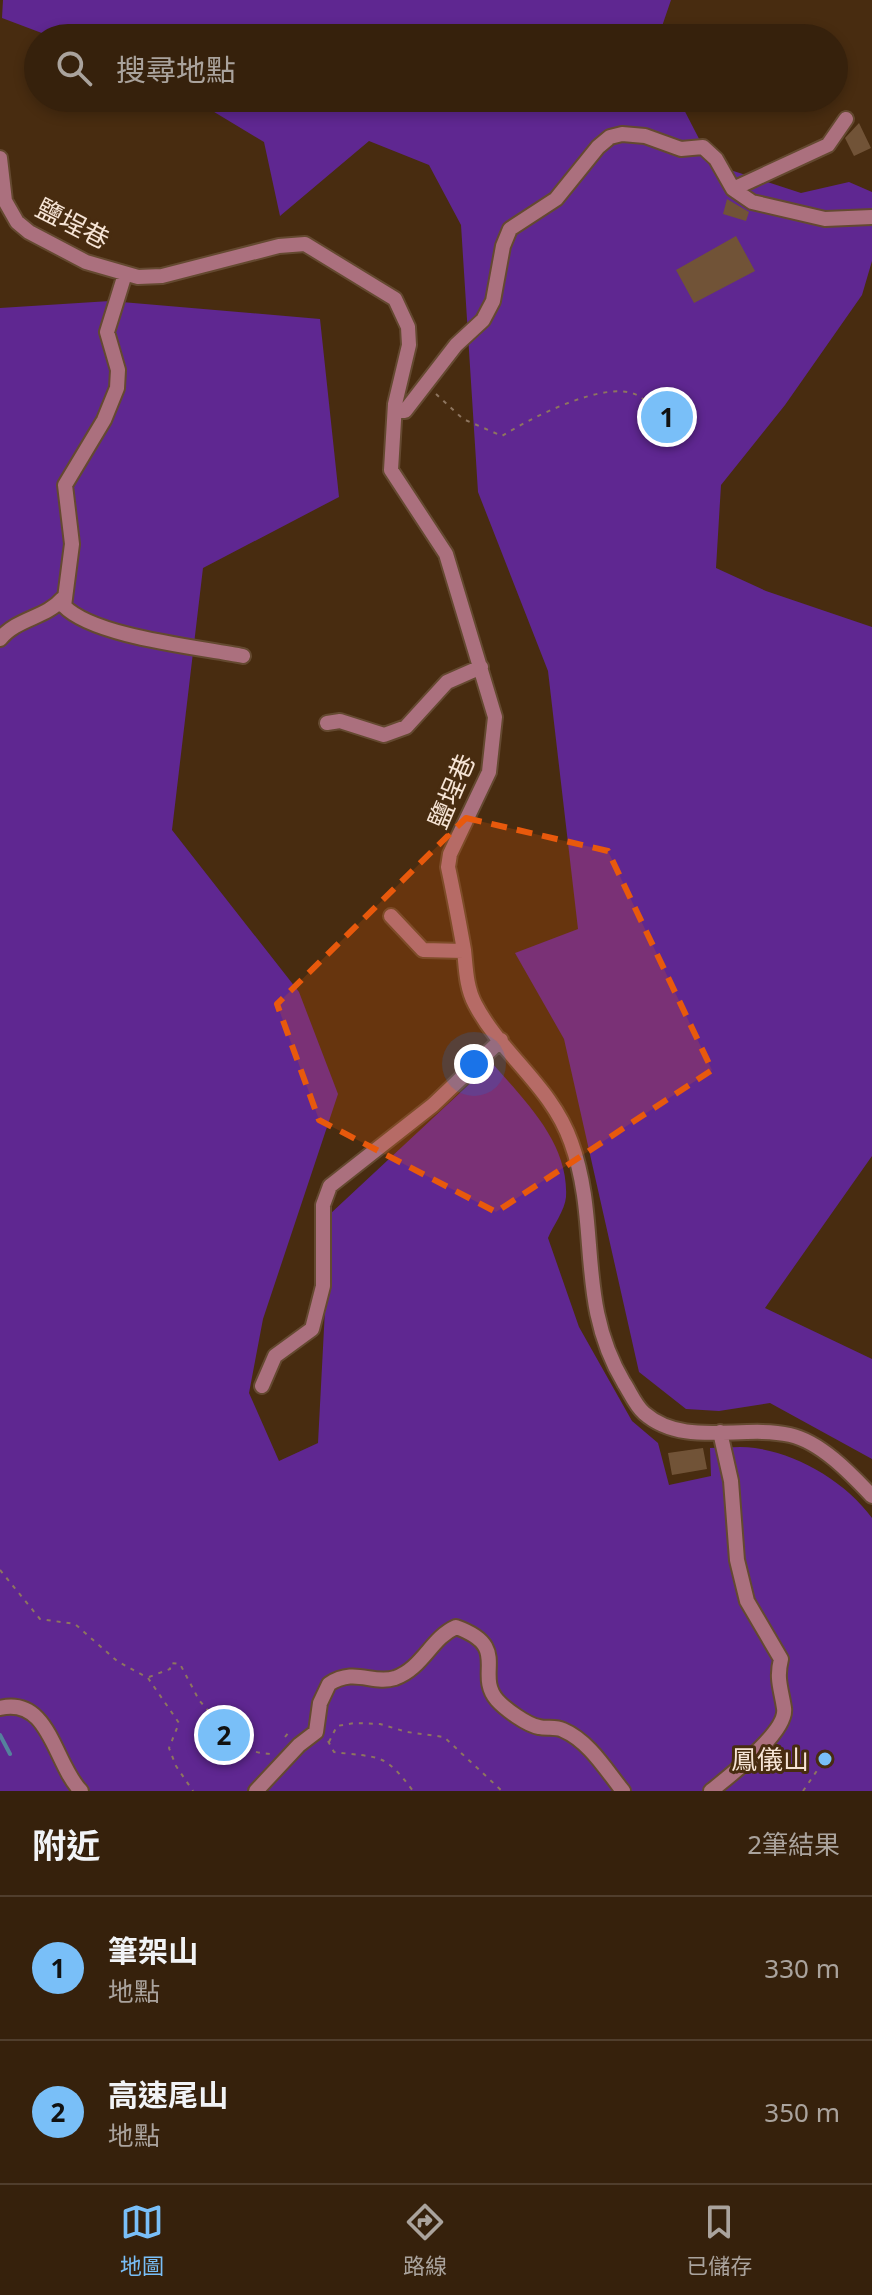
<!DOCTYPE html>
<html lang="zh-TW">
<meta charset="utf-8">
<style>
:root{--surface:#36210c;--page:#3d2915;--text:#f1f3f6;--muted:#aaa39d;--line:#503e2d;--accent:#79bff8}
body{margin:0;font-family:"Noto Sans","Noto Sans TC",sans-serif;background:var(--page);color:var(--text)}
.you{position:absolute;left:474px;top:1064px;width:28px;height:28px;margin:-20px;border:6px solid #fff;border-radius:50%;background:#1a73e8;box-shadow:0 0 0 12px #1a73e833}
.badge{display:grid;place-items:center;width:52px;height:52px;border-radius:50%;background:var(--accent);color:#111;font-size:26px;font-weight:700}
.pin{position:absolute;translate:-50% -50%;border:4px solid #fff;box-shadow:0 2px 8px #0006}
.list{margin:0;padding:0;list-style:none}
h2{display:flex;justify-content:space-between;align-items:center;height:104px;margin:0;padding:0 32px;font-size:34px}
h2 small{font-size:26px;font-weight:400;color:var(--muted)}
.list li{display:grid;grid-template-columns:52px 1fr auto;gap:24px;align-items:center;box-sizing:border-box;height:144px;padding:0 32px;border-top:2px solid var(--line)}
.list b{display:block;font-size:30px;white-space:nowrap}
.list p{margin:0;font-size:26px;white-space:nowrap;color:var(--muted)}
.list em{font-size:26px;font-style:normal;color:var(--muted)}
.icon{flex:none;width:44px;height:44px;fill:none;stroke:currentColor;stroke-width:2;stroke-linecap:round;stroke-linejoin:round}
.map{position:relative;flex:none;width:872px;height:1791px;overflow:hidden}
.search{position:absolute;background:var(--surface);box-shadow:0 4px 12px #0003;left:24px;right:24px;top:24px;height:88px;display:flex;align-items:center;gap:20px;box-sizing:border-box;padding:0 28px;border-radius:44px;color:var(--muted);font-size:30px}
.sheet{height:392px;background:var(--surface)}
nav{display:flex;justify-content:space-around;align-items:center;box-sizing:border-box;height:112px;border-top:2px solid var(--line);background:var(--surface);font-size:22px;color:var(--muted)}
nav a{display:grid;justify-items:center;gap:4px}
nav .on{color:var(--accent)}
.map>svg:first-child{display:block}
.green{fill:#5f2791}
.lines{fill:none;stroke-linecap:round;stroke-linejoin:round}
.stream{stroke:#55819d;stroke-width:4}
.building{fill:#715337}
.minor-casing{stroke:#644930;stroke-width:18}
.path{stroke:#8d755f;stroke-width:2;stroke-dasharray:4 6;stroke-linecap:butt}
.minor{stroke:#ab707e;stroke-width:14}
.marked{fill:#e8590c;fill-opacity:0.2;stroke:#e8590c;stroke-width:6;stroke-dasharray:16 10;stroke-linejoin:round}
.poi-dot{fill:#79bff8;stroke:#482c10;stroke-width:3}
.labels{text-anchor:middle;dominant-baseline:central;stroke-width:6;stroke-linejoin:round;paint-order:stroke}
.street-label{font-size:26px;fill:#f6e4d5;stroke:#482c10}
.poi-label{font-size:26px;fill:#f6e4d5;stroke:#482c10;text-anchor:end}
</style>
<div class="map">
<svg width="872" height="1791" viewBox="0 0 872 1791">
<rect width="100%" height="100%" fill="#482c10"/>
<!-- green -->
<path class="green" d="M 3,0 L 671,0 L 658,38 L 55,38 L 2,18 Z
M 191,98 L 678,98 L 712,164 L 801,193 L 849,182 L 872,192 L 872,261 L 862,295 L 785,405 L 721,485 L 716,568 L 766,591 L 872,627 L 872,1156 L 765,1308 L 872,1359 L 872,1459 L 770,1403 L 719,1411 L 686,1409 L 639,1372 L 564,1039 L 515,953 L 578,929 L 548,671 L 478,492 L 461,225 L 429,165 L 369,141 L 280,216 L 264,142 Z
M 110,301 L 320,319 L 339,497 L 203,568 L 172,830 L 299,992 L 338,1094 L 263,1319 L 249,1393 L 279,1461 L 318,1443 L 330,1214 L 492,1063 C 525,1101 569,1143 566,1197 C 565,1210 553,1226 548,1238 L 579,1327 L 632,1421 L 658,1443 L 669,1485 L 711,1476 L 710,1448 C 725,1448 741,1446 755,1448 C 798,1454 846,1482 872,1518 L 872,1791 L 0,1791 L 0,308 Z"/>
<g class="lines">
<!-- stream -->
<path class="stream" d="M 0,1735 L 10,1754"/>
</g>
<!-- building -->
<path class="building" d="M 859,123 L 871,148 L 854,156 L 845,138 Z
M 727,199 L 749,212 L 746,221 L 723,214 Z
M 736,236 L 755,271 L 694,303 L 676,270 Z
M 703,1448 L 707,1469 L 672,1475 L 668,1453 Z"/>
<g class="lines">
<!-- minor casing -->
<g class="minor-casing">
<path id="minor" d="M 0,158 L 5,201 L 17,222 L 29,232 L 86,262 L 138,277 L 162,276 L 279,246 L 305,244 L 395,299 L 408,327 L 409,345 L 395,404 L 391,470 L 446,554 L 495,717 L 489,772 L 450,854 L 448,867 C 454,895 459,922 464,950 C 466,968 466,987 475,1004 C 501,1054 552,1087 571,1142 C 601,1224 575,1301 624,1383 C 630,1392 635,1405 644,1413 C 684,1448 742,1424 790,1435 C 821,1442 851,1474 872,1496
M 733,189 L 828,145 L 846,119
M 125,274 L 107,332 L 118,370 L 117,388 L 104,420 L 65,485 L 72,544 L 64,606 C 94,637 198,647 243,656
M 395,404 L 399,411 L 405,411 L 456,345 L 483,320 L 493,301 L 503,246 L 510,229 L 556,199 L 598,147 L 610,137 L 622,134 L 645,136 L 681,149 L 703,147 L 716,159 L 733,189 L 752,202 L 825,219 L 872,217
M 0,639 C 17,618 46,618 62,599
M 327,723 L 340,721 L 384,735 L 406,727 L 447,682 L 481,667
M 391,916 L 423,950 L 464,951
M 262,1386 L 275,1356 L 312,1329 L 323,1286 L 323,1205 L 330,1186 L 433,1105 L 501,1040
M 0,1708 C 50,1696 54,1764 81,1791
M 256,1791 L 299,1745 L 316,1732 L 320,1703 L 329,1684 C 355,1667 372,1685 395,1678 C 423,1668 431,1638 456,1627 C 512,1647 474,1673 497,1700 C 505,1709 527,1725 539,1727 C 547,1729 555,1726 563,1730 C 589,1741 606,1770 623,1791
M 711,1791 C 729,1776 788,1732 784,1708 C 781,1688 776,1679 781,1659 L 747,1601 L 737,1560 L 731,1481 L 720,1432"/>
</g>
<!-- path -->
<path class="path" d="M 436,394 L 463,419 L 502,436 C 529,419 605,379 637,395 C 647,401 657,410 667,417
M 0,1570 L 40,1619 L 75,1624 L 117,1661 L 148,1678 L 179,1723 L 169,1748 L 176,1766 L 193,1791
M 149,1677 L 170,1669 L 171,1663 L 180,1664 L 199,1700 L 217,1721 L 216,1727 C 231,1745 250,1753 272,1754
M 285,1737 L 289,1732
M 328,1741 L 334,1752 C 380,1758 384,1752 413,1791
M 329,1742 L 337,1726 L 354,1723 L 380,1724 L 407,1732 L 444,1737 L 502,1791
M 803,1791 L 825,1759"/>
<!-- minor -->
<use href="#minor" class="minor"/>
</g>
<!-- marked area -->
<path class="marked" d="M 466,818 L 608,851 L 712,1070 L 496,1212 L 319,1120 L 277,1004 Z"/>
<!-- markers -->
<circle class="poi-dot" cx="825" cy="1759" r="8"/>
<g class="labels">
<!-- street labels -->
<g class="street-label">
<text transform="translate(73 223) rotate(27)">鹽埕巷</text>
<text transform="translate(451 791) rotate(-67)">鹽埕巷</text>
</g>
<!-- poi labels -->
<g class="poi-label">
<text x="809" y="1759">鳳儀山</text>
</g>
</g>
</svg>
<div class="you"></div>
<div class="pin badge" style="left:667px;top:417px">1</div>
<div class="pin badge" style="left:224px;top:1735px">2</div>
<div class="search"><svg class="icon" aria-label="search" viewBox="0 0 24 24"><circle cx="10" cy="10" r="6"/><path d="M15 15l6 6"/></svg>搜尋地點</div>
</div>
<section class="sheet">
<h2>附近<small>2筆結果</small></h2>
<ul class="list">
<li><span class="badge">1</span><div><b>筆架山</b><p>地點</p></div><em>330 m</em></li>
<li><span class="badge">2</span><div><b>高速尾山</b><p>地點</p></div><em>350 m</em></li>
</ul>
</section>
<nav>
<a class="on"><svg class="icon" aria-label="map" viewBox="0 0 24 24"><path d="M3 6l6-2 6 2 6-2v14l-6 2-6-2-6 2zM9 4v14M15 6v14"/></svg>地圖</a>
<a><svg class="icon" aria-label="directions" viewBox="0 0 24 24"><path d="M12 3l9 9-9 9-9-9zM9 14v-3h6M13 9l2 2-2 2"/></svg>路線</a>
<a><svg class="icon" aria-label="saved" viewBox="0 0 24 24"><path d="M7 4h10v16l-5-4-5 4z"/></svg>已儲存</a>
</nav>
